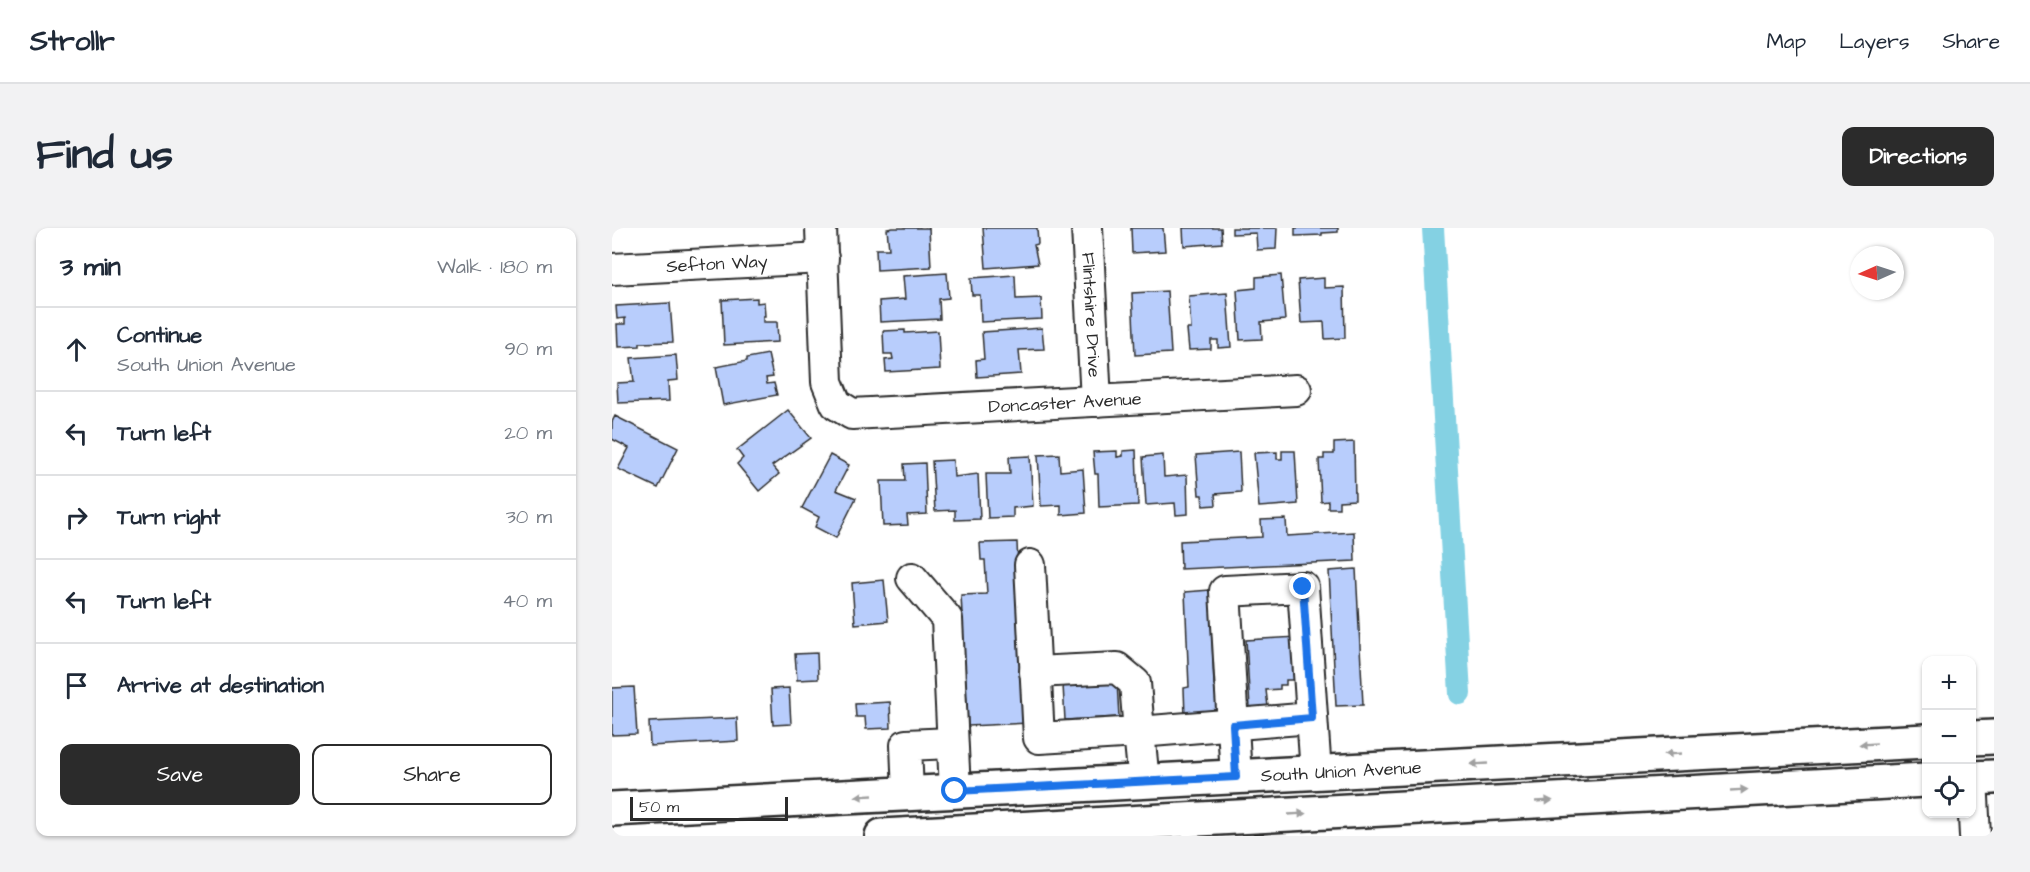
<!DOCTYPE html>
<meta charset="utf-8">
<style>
:root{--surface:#fff;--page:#f2f2f3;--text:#1f2937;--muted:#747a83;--line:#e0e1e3;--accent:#2b2b2b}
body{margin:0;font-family:"Architects Daughter",sans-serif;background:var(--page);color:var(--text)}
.controls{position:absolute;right:18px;bottom:18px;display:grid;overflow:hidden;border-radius:12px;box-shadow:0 2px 4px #0004}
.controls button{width:54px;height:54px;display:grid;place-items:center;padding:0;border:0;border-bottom:2px solid var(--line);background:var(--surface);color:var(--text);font:30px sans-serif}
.compass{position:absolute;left:1238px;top:18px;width:54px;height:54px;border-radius:50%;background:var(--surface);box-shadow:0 2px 4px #0004;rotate:267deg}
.scale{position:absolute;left:18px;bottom:15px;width:158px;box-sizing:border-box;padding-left:6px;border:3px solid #2b2b2b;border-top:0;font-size:16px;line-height:21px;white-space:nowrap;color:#2b2b2b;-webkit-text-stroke:4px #fff;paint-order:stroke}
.stop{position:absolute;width:18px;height:18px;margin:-14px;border:4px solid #1a73e8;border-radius:50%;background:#fff}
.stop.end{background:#1a73e8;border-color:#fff;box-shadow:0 2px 6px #0008}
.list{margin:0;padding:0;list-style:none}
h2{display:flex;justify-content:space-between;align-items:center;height:78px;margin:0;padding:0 24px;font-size:26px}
h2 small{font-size:20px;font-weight:400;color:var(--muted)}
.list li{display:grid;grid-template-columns:39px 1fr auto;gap:18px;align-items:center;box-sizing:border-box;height:84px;padding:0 24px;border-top:2px solid var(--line)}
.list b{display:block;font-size:22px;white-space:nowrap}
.list p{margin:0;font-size:20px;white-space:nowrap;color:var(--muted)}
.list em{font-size:20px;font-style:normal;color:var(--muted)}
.actions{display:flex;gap:12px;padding:18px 24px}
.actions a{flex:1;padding:14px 0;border:2px solid var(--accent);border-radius:12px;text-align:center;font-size:21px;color:var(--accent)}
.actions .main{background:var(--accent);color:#fff}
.icon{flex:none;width:33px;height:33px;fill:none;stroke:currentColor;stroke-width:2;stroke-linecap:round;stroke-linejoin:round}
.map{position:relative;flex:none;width:1382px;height:608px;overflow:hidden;border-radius:12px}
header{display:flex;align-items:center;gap:36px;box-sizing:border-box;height:84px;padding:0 30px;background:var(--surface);border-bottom:2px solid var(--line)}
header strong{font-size:28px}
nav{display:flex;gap:33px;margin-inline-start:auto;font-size:21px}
.intro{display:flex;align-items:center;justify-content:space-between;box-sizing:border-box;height:144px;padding:0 36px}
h1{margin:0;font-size:42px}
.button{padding:15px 27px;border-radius:12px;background:var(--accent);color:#fff;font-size:21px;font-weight:700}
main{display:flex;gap:36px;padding:0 36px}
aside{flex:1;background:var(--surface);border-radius:12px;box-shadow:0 2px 4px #0004}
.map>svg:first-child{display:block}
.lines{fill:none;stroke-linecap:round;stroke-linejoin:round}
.canal{stroke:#84d1e3;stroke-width:22}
.building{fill:#b8cdfc;stroke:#2b2b2b;stroke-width:1.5}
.minor-casing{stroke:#2b2b2b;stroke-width:34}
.major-casing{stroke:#2b2b2b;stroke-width:38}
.minor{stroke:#fff;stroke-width:30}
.major{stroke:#fff;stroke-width:33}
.oneway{fill:#a0a0a0}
.route{stroke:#1a73e8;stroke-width:8}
.labels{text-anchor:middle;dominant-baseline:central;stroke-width:6;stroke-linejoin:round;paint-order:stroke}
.street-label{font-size:18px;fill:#2b2b2b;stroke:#fff}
</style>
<header>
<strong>Strollr</strong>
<nav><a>Map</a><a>Layers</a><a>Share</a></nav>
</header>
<div class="intro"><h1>Find us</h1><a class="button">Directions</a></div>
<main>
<aside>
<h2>3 min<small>Walk · 180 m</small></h2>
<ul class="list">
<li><svg class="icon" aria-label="ahead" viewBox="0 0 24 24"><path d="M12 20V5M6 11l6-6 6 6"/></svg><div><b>Continue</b><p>South Union Avenue</p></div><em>90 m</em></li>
<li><svg class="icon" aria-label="left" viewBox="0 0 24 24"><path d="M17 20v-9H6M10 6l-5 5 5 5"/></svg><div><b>Turn left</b></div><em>20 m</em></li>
<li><svg class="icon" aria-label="right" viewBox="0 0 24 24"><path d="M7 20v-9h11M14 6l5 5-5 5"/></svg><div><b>Turn right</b></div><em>30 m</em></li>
<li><svg class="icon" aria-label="left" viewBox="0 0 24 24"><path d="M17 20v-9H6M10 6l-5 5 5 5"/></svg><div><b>Turn left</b></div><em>40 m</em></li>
<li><svg class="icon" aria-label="arrive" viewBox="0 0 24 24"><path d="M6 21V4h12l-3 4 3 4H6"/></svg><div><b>Arrive at destination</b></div></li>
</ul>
<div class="actions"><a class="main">Save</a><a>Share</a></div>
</aside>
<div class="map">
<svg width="1382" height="608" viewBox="0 0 1382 608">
<rect width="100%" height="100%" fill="#fff"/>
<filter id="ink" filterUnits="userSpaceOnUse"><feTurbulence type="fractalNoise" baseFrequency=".0167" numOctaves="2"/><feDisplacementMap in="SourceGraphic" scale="12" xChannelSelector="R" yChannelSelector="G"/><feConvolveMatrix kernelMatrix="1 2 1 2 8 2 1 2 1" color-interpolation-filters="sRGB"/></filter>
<g filter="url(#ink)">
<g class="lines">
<!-- canal -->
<path class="canal" d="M 821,0 L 848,466"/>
</g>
<!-- building -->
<path class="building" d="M 281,0 L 317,0 L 319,39 L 265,42 L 264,21 L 277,21 L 275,1 Z
M 371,0 L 425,0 L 426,16 L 422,17 L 426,36 L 374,40 Z
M 519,0 L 551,0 L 553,23 L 520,25 Z
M 571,0 L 609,0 L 610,15 L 572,18 Z
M 620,0 L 665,0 L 664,21 L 645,22 L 644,5 L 620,6 Z
M 683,0 L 726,0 L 726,4 L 710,5 L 710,7 L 683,8 Z
M 335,45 L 337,70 L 327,71 L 328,91 L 268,94 L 267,73 L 293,71 L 291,48 Z
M 403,47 L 404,71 L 429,70 L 430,91 L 369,94 L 368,67 L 360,67 L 359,50 Z
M 669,47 L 673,92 L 649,94 L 650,111 L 628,112 L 625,62 L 644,60 L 644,49 Z
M 712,50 L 712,60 L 732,59 L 733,110 L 713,111 L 712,94 L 689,95 L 686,52 Z
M 555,63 L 559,125 L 523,127 L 520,65 Z
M 615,65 L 619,119 L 606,120 L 606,112 L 599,112 L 599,121 L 577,122 L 575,101 L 579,101 L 577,68 Z
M 145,70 L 145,75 L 152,74 L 153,88 L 151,88 L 151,94 L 165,94 L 166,114 L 112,117 L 110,72 Z
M 58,75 L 61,114 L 28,115 L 28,118 L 6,119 L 5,96 L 13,96 L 13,90 L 5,91 L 4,78 Z
M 430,100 L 432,121 L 407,122 L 409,146 L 365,149 L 364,132 L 372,131 L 370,104 Z
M 293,102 L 293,105 L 326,103 L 328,141 L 274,144 L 273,132 L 281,131 L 280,126 L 272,126 L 271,103 Z
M 156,126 L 161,149 L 154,150 L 155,156 L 162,155 L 165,167 L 111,177 L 104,139 L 135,133 L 135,130 Z
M 64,127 L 66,152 L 56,153 L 57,173 L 6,175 L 5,155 L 22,154 L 19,130 Z
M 176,182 L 199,210 L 160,238 L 167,246 L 147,263 L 125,236 L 131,230 L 125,222 Z
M 3,188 L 66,220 L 46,260 L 6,241 L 17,220 L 0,211 L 0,194 Z
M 742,214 L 743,272 L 727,273 L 727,280 L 716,280 L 716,273 L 709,274 L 707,231 L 712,231 L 712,226 L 722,226 L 722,215 Z
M 524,222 L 526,277 L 487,279 L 486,246 L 483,246 L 481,224 L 505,223 L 505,229 L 511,228 L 511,223 Z
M 670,223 L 683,223 L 686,276 L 647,279 L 642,225 L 665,224 L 665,231 L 670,231 Z
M 627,224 L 629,264 L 603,266 L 604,277 L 591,278 L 590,267 L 587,267 L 584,227 Z
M 447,226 L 448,243 L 471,241 L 474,285 L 449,287 L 449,277 L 429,278 L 426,227 Z
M 218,227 L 237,237 L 224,262 L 244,270 L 224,310 L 203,299 L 207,289 L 190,280 Z
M 551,227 L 552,249 L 575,247 L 576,286 L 564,287 L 563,275 L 534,277 L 531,229 Z
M 418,228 L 421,278 L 401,280 L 401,289 L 376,290 L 374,246 L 398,246 L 397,229 Z
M 341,232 L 342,249 L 366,246 L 368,291 L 343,292 L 343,282 L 323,283 L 320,233 Z
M 313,235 L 315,286 L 295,287 L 296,297 L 271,298 L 269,253 L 293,253 L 292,236 Z
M 674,291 L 675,308 L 742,304 L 743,333 L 569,341 L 568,313 L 650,309 L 649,292 Z
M 405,314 L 411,479 L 416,495 L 356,498 L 349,367 L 375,366 L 373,332 L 369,332 L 368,315 Z
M 744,341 L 751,477 L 724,478 L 717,343 Z
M 272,352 L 276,393 L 243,396 L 240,355 Z
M 598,362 L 602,457 L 611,456 L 612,487 L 573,489 L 572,460 L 577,459 L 573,364 Z
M 685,409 L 688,452 L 674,452 L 674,457 L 668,457 L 668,461 L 654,462 L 656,479 L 638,480 L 634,412 Z
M 205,425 L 206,451 L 185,452 L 183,426 Z
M 505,454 L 507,489 L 453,492 L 451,457 Z
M 22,459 L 25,506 L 0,507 L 0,460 Z
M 177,460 L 179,496 L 161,497 L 159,461 Z
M 278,474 L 279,500 L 254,501 L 253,489 L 244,489 L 243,476 Z
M 125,490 L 126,513 L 38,518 L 37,494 Z"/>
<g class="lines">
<!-- minor casing -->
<g class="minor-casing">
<g id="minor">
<path id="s1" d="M 209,0 L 215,154 L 224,176 L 240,186 L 684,162"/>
<path id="s2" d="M 475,0 L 484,173"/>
<path id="s3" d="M 0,41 L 211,30"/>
<path d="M 418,337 L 427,510 L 527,504 L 532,554"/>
<path d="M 300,350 L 335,391 L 343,563"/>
<path d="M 423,444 L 505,440 L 523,455 L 527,504 L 700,490"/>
<path d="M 624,549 L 613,363 L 691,359 L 704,545"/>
<path d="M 1360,550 L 1363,608"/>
<path d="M 296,566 L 294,517 L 340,515"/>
</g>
</g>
<!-- major casing -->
<g class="major-casing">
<g id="major">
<path d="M 1360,510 L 1382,509"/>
<path d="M 1360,550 L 1382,549"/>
<path id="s4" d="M 0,581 L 1314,513"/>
<path d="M 270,608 L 1314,552"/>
</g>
</g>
<!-- minor -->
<use href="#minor" class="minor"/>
<!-- major -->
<use href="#major" class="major"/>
</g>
<!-- one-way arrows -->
<defs><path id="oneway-solid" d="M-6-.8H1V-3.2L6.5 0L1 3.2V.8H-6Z" transform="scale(1.5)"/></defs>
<g class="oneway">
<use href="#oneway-solid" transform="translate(1256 516) rotate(177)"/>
<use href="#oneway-solid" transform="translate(1061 526) rotate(177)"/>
<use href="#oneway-solid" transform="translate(867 536) rotate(177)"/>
<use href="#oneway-solid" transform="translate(1127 562) rotate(-3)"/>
<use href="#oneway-solid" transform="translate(252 568) rotate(177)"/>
<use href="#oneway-solid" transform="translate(932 573) rotate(-3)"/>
<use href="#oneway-solid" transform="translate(685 586) rotate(-3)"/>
</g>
</g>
<g class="lines" filter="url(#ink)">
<!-- route -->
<path class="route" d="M 343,563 L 624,549 L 621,497 L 700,490 L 691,359"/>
</g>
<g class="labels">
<!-- street labels -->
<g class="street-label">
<text stroke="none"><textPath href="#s3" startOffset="105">Sefton Way</textPath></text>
<text stroke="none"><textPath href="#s2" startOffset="87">Flintshire Drive</textPath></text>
<text stroke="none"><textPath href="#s1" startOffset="410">Doncaster Avenue</textPath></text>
<text stroke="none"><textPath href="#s4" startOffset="730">South Union Avenue</textPath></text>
</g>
</g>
</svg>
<div class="controls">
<button>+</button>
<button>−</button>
<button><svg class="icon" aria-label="locate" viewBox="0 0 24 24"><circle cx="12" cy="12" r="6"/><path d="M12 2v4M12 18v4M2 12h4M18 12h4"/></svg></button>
</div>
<svg class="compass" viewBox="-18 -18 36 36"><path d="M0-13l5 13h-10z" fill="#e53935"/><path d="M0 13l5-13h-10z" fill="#747a83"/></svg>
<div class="scale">50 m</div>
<div class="stop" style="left:343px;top:563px"></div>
<div class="stop end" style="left:691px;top:359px"></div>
</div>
</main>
